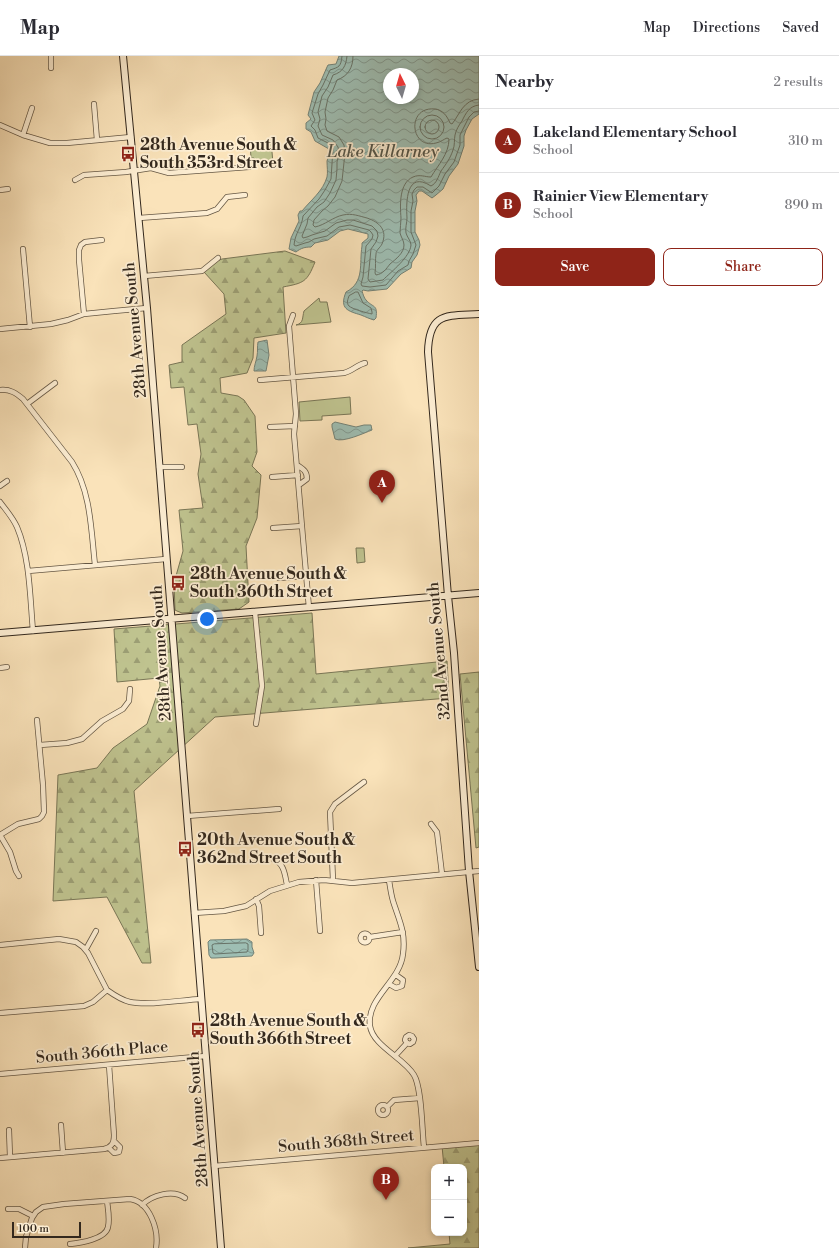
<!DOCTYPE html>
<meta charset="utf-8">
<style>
:root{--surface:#fff;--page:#f2f2f3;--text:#2b2b33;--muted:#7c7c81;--line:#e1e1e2;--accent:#8f2418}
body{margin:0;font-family:"Libre Bodoni",serif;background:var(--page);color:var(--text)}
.controls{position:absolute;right:12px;bottom:12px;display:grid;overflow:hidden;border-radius:8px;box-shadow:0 2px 6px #0003}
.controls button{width:36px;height:36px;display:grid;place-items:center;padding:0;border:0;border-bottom:1px solid var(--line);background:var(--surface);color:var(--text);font:20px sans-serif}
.compass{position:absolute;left:383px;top:12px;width:36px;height:36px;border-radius:50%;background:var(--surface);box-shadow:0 2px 6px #0003;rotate:355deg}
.scale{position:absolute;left:12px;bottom:10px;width:69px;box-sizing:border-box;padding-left:4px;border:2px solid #33281d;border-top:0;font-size:11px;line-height:14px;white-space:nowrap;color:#33281d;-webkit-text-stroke:3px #fcedd2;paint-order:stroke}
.you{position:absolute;left:207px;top:563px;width:14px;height:14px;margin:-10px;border:3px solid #fff;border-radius:50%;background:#1a73e8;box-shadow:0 0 0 6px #1a73e833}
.badge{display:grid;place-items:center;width:26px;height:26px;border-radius:50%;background:var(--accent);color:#fff;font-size:13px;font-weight:700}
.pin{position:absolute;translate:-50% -33px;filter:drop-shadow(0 1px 2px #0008)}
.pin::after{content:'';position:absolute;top:21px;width:14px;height:12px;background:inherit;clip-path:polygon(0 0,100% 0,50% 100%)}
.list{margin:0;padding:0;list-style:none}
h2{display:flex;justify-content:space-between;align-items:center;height:52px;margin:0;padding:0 16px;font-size:17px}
h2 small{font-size:13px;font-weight:400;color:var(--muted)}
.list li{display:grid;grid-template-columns:26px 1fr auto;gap:12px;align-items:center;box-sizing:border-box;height:64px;padding:0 16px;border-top:1px solid var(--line)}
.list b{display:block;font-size:15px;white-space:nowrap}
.list p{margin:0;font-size:13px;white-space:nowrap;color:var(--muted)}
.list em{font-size:13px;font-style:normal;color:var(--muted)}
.actions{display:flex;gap:8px;padding:12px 16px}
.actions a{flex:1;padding:9px 0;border:1px solid var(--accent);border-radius:8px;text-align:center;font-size:14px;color:var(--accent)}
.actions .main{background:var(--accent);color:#fff}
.map{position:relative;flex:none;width:479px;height:1192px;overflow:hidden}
header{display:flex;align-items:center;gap:24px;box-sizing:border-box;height:56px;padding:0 20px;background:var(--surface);border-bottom:1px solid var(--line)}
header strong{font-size:19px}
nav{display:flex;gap:22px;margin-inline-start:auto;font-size:14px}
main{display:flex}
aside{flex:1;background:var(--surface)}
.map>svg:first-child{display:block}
.forest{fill:url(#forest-firs);stroke:#797656}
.park{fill:#bfc38f;stroke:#797656}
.water{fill:url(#water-waves);stroke:#738277;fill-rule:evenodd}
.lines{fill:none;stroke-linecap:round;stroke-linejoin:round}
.shore{stroke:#687368;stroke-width:1}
.street-casing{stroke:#655744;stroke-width:6}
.secondary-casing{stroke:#33281d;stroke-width:8}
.street{stroke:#fcedd2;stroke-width:4.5}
.secondary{stroke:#fcedd2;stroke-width:6}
.labels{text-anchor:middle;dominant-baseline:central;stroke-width:3.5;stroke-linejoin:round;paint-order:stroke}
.poi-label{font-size:16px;font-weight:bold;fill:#33281d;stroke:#fcedd2;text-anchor:start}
.street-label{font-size:16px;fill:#33281d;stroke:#fcedd2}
.water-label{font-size:17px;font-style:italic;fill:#53554a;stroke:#fcedd2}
</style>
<header>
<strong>Map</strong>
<nav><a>Map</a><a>Directions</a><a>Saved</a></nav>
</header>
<main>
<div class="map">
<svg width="479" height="1192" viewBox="0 0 479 1192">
<defs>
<pattern id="forest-firs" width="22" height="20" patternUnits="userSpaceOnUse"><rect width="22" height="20" fill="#bfc38f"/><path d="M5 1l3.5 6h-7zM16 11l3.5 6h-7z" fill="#9c9e74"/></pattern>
<pattern id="water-waves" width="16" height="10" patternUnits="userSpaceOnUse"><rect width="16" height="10" fill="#9ebeb3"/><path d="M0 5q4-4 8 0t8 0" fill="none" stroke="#819a91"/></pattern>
</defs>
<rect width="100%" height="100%" fill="#fae3ba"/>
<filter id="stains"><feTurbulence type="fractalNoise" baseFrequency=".005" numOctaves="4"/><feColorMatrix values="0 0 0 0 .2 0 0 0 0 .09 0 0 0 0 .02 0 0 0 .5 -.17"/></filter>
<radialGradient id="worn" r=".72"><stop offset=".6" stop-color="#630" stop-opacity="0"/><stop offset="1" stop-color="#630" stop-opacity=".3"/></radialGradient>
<!-- forest -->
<path class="forest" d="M 285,195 L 315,206 C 307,226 304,227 283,231 L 286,277 L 254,282 L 253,302 L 247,317 L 220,322 L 221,337 L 238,340 L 244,344 L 255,360 L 257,396 L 252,410 L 261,419 L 257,462 L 246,490 L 249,546 L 239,553 L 182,557 L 177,555 L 175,554 L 174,527 L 183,495 L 179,454 L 203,452 L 198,418 L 201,398 L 197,368 L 188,369 L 184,331 L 171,332 L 169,309 L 182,306 L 182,289 L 226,258 L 224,238 L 204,216 L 217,205 L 222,203 Z
M 312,557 L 316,618 L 447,605 L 449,642 L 215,661 L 134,735 L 151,907 L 142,907 L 107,841 L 53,845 L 58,719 L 97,712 L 113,692 L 147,668 L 160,630 L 159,622 L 117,626 L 114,573 Z
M 479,616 L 479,791 L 476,792 L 460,618 Z
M 479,1087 L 479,1192 L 408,1192 L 450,1188 L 449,1177 L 464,1177 L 464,1111 L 444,1111 L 442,1090 Z"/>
<!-- park -->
<path class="park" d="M 271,85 L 273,107 L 258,108 L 254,102 L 251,102 L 250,87 Z
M 319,242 L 320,246 L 327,246 L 331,266 L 296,269 C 304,267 302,262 304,255 Z
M 350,341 L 351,358 L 322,360 L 322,364 L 300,365 L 299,346 Z
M 356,492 L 364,492 L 365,506 L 357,507 Z"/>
<!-- water -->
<path class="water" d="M 339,0 L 479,0 L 479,58 L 472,63 L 466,74 L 464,80 L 464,90 L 458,108 L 449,120 L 443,133 L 436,139 L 432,142 L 422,135 L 419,135 L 416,139 L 417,145 L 415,155 L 415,176 L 419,184 L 420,189 L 417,199 L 412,206 L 411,212 L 401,218 L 387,233 L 368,235 L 363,234 L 362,235 C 363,238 364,242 366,244 C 373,252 378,248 376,262 L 374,264 C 370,263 366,261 361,259 C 348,255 339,253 346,236 C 365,226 359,208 362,190 L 362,187 L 368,182 L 368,178 L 348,173 L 340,175 L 328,184 L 315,187 L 311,191 C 305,191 301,192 296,196 L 289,193 L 291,182 L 299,165 L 298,159 L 300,155 L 302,155 C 311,144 323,135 327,121 C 328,116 327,111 327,105 C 328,101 330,98 329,93 L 315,85 L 311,76 L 306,73 L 306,67 L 311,63 L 308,59 L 314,36 L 320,27 L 327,11 L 328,9 L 336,8 ZM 389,18 L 413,18 L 413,42 L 389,42 Z
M 267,284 L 269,299 L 266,315 L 254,315 C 254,310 256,306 257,300 C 258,295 257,291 258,286 Z
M 335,366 L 356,371 L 364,369 L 371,369 L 372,374 C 364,377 343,387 335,383 L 332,371 L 332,368 Z
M 247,883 L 252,886 L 252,891 L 254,897 L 252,900 L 215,902 L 211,902 L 209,899 L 208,886 L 210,884 Z"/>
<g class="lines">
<!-- shore -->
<path class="shore" d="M 342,0 C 341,11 339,11 330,14 L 323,29 L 318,38 L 312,57 L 315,64 L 311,70 L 315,74 L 318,82 L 330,88 L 333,92 L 331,123 L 325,134 L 319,143 L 303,160 C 302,171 295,177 294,189 L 296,190 L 305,187 L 309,186 L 314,183 L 327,180 L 339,171 L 350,169 L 369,174 L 371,176 L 373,179 L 372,183 L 366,190 L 363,221 L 361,228 L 362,230 L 370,231 L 386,229 L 398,215 L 408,209 L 409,205 L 413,198 L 416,189 L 411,176 L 411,155 L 413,145 L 412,138 L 414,134 L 417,131 L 423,131 L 432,137 L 439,130 L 445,118 L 454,106 L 460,89 L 460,79 L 469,61 L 474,56 L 479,55
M 347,0 C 346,10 343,16 333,19 L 328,31 L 322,40 L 318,56 L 320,63 L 318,70 L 322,79 L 333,84 L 338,91 L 339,96 L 337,106 L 337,113 L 336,124 L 330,137 L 324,146 L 317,151 L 308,162 L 307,168 L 302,180 L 303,182 L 307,181 L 312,179 L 325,175 L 336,167 L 347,164 L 353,164 L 372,170 L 377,175 L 378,180 L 376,186 L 371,193 L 368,223 L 370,226 L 383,224 C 392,215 410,201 411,189 C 411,185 407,181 406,177 C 405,172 407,167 407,162 C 406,146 406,114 431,130 C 437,127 438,121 441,115 C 446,108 450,103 453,94 C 455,89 454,84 455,79 C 456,74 459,69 462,65 C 466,57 469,50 479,49
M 353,0 C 353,12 348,20 337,24 L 333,34 L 328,42 L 325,56 L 326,63 L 325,69 L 327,75 L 339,81 L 344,89 L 345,97 L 342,125 L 335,141 L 328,150 L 322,155 L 314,164 L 313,169 L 315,171 C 325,169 333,161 343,159 C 352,157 359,160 367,162 C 379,166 388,174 382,188 C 380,192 376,194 376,198 C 375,204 376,211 375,217 L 376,219 C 383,218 386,213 390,208 C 396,203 404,197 404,189 C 404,185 401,181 400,177 C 400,172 401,167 401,162 C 400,149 399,127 413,121 C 420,118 425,121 431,121 C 438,109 449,98 449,83 L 447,82 C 444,83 441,86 436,87 C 410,94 406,50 435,53 C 443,54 447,60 450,67 L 452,68 C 460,58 463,44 479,43
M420 71a12 12 0 1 1 24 0a12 12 0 1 1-24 0Z
M425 71a7 7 0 1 1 14 0a7 7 0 1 1-14 0Z
M 356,236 L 358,236 L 363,247 L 371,252 L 372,256 L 372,258 C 367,257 352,253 349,250 C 346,247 348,243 349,240 Z
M 246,887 L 248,888 L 248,894 L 247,896 L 215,898 L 213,897 L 212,889 L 214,888 Z"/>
<!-- street casing -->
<g class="street-casing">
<path id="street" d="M 51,0 L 51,12
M 94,48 L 97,84
M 0,69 L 23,79 L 50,87 L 67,87 L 131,81
M 23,79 L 32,52
M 75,124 L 84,119 L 126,116 L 151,112 L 169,117 L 249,111
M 0,134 L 8,133
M 139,162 L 207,157 L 217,153 L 227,141 L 245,139
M 23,193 L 30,271
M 144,220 L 202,215 L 218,202
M 84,258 L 79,204 L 79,194 L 81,189 L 85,186 L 102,184
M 293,259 L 289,270 L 296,358 L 294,378 L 309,552
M 0,273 L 51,268 L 68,264 L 84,258 L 114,255 L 147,252
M 260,324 L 344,317 C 352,315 357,309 365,307
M 0,334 C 10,333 16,337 23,343 L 72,406 C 91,436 91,474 95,509
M 27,348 L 55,327
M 270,371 L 295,370
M 297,409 C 303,413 307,415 307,423 L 299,429
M 159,411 L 182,411
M 272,421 L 298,419
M 0,430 L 7,425
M 0,446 C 6,454 13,462 17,471 C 30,502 30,542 33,575
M 273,472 L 302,470
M 28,515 L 166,503
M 279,522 L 306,520
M 255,556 L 262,630 L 256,668
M 0,612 L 7,611
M 40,689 L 67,687 L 82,683 L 102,665 L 123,653 L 129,645 L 130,633
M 187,760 L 279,753
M 431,768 L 437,776 L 442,818
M 0,779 L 18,768 L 39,763 L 42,760 L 44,756 L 43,729 L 37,664
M 0,779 L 10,796 L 16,815 L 19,820
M 274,804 C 284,807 285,819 287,829
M 316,824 L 320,875
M 333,824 L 330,756 L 335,748 L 364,726
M 389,824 C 390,831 391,838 393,845 C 399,864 406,876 403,898 C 400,926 366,942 370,970 C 373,990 404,1002 414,1019 C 422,1032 422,1075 424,1091
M 256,843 L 259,850 L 261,877
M 194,857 L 224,855 L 237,852 L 246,850 L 270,835 L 299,826 L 324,824 L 352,827 L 479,815
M360.5 882a4.5 4.5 0 1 1 9 0a4.5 4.5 0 1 1-9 0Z
M 370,881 L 403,876
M 0,889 L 59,883 L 76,886 L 83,891 L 88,897 L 107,934
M 86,893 L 96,875
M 389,928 L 396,932 L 402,930 L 403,924 L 396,919
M 0,957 L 84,950 L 93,946 L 107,934 C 114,939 121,944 130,946 C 149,950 181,944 201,943
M 395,1000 L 407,987 L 405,984 L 406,981 L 409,979 L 412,980 L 414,983 L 413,986 L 410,988 L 407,987
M 0,1018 L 206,1000
M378 1054a5 5 0 1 1 10 0a5 5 0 1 1-10 0Z
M 387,1051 L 394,1044 L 420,1042
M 61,1069 L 63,1097
M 9,1074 L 10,1101
M 109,1092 L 114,1097 L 119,1096 L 120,1091 L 114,1085
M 0,1102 L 104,1093 C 112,1091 114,1087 114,1079 L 109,1009
M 214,1110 L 479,1087
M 142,1149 C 152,1139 173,1133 185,1142
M 8,1153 L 19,1153 L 33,1160
M 70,1188 C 80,1187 106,1183 108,1171 C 110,1163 108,1153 107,1145
M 25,1192 L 26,1181 L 32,1162 L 36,1156 L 43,1151 L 64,1148 L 130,1143 C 150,1146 159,1174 156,1192"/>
</g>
<!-- secondary casing -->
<g class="secondary-casing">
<path id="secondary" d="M 123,0 L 147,252 L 221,1192
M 479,258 C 446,260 429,256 428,296 L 448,540 L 454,597 L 469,815 L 479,911
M 0,577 L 479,537"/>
</g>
<!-- street -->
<use href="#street" class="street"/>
<!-- secondary -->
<use href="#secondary" class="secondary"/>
</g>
<!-- icons -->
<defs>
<g id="bus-bare" transform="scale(1.2)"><path d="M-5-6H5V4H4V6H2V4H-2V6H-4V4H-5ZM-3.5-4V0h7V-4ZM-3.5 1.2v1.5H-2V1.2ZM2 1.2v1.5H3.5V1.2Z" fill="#8f2418" stroke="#fcedd2" stroke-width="2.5" paint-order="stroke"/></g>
</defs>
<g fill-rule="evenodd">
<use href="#bus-bare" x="128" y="98"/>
<use href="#bus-bare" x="178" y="527"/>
<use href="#bus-bare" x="185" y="793"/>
<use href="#bus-bare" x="198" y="974"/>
</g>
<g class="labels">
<!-- poi labels -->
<g class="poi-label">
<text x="140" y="89">28th Avenue South &amp;<tspan x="140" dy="18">South 353rd Street</tspan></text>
<text x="190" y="518">28th Avenue South &amp;<tspan x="190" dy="18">South 360th Street</tspan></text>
<text x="197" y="784">20th Avenue South &amp;<tspan x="197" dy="18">362nd Street South</tspan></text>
<text x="210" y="965">28th Avenue South &amp;<tspan x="210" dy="18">South 366th Street</tspan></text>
</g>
<!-- street labels -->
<g class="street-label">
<text transform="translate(135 274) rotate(-95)">28th Avenue South</text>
<text transform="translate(439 595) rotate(-95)">32nd Avenue South</text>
<text transform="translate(161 597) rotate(-94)">28th Avenue South</text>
<text transform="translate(102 996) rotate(-5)">South 366th Place</text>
<text transform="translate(198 1063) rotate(-94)">28th Avenue South</text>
<text transform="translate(346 1085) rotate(-5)">South 368th Street</text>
</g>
<!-- water labels -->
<g class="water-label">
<text x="383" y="96">Lake Killarney</text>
</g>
</g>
<rect width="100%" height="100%" filter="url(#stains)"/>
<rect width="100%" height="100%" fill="url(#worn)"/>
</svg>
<div class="controls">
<button>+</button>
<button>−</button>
</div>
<svg class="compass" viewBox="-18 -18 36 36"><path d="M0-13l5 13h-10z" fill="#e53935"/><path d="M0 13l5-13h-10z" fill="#7c7c81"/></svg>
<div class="scale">100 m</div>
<div class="you"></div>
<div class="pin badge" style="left:382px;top:447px">A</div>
<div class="pin badge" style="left:386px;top:1144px">B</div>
</div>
<aside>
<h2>Nearby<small>2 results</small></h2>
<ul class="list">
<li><span class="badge">A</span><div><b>Lakeland Elementary School</b><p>School</p></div><em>310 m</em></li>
<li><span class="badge">B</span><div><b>Rainier View Elementary</b><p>School</p></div><em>890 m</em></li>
</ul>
<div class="actions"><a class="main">Save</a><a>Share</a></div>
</aside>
</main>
